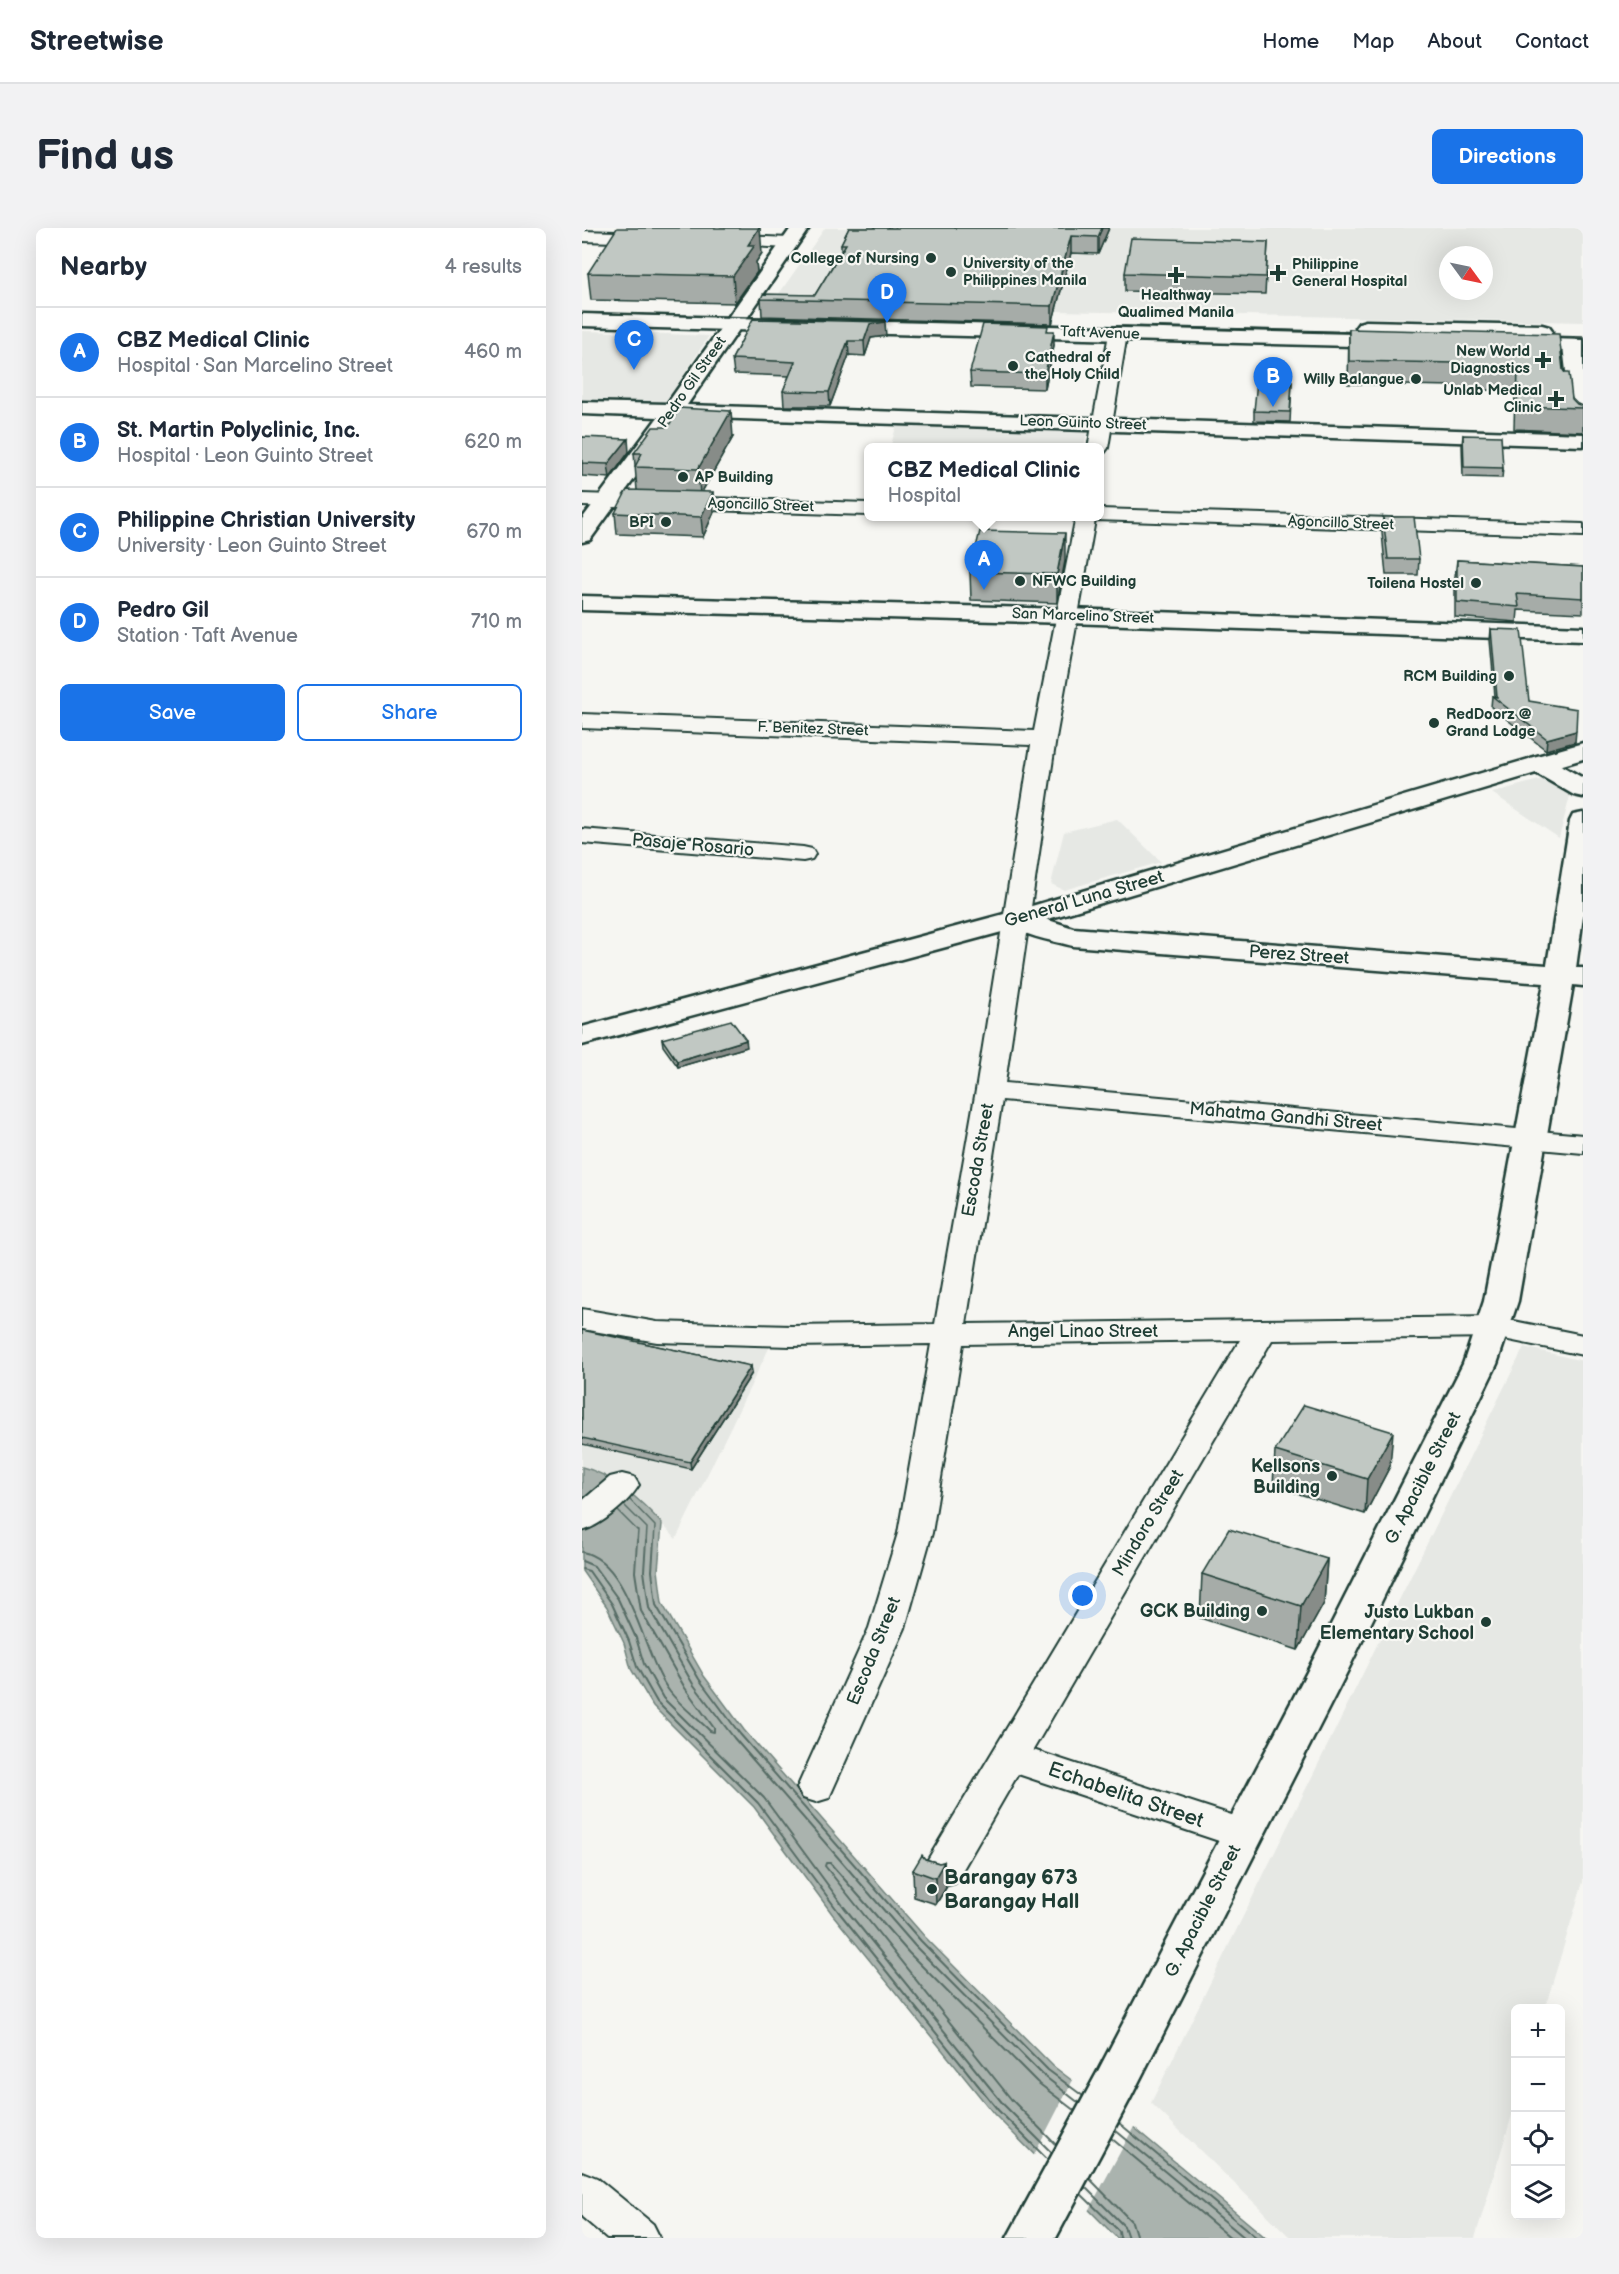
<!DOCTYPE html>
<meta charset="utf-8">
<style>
:root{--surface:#fff;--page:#f2f2f3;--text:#1f2937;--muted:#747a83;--line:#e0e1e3;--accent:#1a73e8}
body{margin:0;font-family:"Balsamiq Sans",sans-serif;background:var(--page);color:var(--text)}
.controls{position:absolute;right:18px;bottom:18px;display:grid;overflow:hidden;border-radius:9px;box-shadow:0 6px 24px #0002}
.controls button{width:54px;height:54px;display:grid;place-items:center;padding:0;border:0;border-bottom:2px solid var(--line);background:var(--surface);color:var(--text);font:30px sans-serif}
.compass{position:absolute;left:857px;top:18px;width:54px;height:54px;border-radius:50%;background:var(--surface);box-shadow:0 6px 24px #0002;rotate:123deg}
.you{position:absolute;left:501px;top:1368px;width:21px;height:21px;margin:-15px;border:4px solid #fff;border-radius:50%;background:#1a73e8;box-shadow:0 0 0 9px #1a73e833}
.badge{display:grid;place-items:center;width:39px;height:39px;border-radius:50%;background:var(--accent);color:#fff;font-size:20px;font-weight:700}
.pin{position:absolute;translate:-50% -50px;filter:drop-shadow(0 2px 3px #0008)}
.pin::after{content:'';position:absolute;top:32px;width:21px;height:18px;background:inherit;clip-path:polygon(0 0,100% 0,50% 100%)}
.popup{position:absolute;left:282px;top:215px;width:240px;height:78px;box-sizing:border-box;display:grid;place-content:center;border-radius:9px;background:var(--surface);filter:drop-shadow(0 2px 4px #0005);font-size:20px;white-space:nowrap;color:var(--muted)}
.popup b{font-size:22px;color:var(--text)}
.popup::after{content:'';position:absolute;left:50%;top:100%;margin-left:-12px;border:12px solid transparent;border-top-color:var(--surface)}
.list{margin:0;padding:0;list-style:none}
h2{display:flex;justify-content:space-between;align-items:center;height:78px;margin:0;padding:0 24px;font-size:26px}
h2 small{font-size:20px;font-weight:400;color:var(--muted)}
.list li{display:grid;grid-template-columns:39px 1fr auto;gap:18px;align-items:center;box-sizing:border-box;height:90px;padding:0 24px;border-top:2px solid var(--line)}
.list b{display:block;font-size:22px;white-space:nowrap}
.list p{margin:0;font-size:20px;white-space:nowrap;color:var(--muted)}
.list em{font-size:20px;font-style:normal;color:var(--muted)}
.actions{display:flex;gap:12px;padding:18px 24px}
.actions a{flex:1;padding:14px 0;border:2px solid var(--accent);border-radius:9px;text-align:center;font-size:21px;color:var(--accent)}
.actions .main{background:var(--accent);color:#fff}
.icon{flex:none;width:33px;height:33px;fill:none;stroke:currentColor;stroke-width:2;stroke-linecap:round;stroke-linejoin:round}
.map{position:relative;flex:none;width:1001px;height:2010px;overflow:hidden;border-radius:9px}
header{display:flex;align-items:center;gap:36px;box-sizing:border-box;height:84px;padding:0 30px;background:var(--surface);border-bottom:2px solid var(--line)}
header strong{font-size:28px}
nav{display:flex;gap:33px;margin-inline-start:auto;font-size:21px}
.intro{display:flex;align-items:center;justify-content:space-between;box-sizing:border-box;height:144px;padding:0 36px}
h1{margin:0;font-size:42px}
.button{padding:15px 27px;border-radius:9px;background:var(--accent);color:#fff;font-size:21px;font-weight:700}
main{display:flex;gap:36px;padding:0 36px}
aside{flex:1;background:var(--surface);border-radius:9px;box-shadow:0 6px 24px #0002}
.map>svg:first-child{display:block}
.built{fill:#e6e8e4;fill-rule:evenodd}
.water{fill:#aab3ae;stroke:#72847d;stroke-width:1.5}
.pier{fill:#f6f6f2}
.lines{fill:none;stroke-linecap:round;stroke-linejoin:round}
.shore-far1{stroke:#576c65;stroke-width:1.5}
.shore{stroke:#576c65;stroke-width:2}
.minor-casing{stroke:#1f3d34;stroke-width:4}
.tertiary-casing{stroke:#1f3d34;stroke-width:5}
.secondary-casing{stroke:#1f3d34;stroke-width:5}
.primary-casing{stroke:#1f3d34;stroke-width:5}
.minor{fill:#f6f6f2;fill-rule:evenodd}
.tertiary{fill:#f6f6f2;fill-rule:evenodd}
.secondary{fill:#f6f6f2;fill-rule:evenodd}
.primary{fill:#f6f6f2;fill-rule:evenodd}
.tram{stroke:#1f3d34;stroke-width:1.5}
.wall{fill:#a6aca8;stroke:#1f3d34;stroke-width:1.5}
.shaded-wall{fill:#878c88;stroke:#1f3d34;stroke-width:1.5}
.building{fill:#c1c8c3;stroke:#1f3d34;stroke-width:1.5}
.poi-dot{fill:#1f3d34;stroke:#f6f6f2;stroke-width:2}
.labels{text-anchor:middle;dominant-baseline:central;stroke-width:4.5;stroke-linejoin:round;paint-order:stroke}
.far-poi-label{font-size:15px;font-weight:bold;fill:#1f3d34;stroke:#f6f6f2;text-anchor:end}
.far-street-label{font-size:15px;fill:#1f3d34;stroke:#f6f6f2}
.street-label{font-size:18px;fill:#1f3d34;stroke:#f6f6f2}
.poi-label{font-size:18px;font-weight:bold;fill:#1f3d34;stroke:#f6f6f2;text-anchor:end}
.near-street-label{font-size:21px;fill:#1f3d34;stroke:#f6f6f2}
.near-poi-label{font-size:21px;font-weight:bold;fill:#1f3d34;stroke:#f6f6f2;text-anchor:start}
</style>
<header>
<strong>Streetwise</strong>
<nav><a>Home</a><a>Map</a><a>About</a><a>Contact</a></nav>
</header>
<div class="intro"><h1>Find us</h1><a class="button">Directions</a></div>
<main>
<aside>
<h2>Nearby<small>4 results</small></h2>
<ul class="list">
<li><span class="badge">A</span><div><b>CBZ Medical Clinic</b><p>Hospital · San Marcelino Street</p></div><em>460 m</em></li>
<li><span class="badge">B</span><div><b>St. Martin Polyclinic, Inc.</b><p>Hospital · Leon Guinto Street</p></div><em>620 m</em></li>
<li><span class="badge">C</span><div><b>Philippine Christian University</b><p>University · Leon Guinto Street</p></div><em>670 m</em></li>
<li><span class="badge">D</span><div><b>Pedro Gil</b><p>Station · Taft Avenue</p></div><em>710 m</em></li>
</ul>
<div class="actions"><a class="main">Save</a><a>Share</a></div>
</aside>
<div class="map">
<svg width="1001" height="2010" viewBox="0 0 1001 2010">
<rect width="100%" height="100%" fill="#f6f6f2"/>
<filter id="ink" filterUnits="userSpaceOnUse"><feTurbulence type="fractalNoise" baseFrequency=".0167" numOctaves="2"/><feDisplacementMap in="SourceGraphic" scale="12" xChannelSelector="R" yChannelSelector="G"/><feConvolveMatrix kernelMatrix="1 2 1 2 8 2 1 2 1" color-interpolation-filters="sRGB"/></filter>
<g filter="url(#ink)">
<!-- built -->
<path class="built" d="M 243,0 L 1001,0 L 1001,94 L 427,82 L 192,73 ZM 866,27 L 902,27 L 902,63 L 866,63 Z
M 0,103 L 42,104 L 127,108 L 80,180 L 0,175 Z
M 315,196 L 506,200 L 502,219 L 308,220 Z
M 964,550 L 988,568 L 977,610 L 910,565 Z
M 535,591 L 579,634 L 482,662 L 469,656 L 482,604 Z
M 0,1085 L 191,1112 L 94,1311 L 58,1272 L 0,1239 Z
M 942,1119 L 1001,1133 L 1001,1654 L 963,1780 L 933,1780 L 933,1877 L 893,2010 L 709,2010 L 569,1875 Z"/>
<!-- water -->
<path class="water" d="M 0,1239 C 30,1246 60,1273 80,1296 L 76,1342 L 80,1375 L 122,1448 L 162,1502 L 343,1709 L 471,1838 L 555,1902 L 684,2010 L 535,2010 L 412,1886 L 251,1687 L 172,1579 L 71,1478 L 49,1441 L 42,1415 L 25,1379 L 0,1343 Z"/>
<!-- pier -->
<path class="pier" d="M 492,1850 L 553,1897 L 505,1985 L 451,1929 Z"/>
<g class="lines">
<!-- shore-far1 -->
<path class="shore-far1" d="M 48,1272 L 73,1298 L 72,1315
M 42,1277 L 65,1300 L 64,1315
M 36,1283 L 56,1303 L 55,1315"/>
<!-- shore -->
<path class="shore" d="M 64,1313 L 62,1343 L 67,1380 L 111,1456 L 152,1510 L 333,1718 L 461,1847 L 497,1875
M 72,1313 L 70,1343 L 74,1377 L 117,1451 L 158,1506 L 339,1713 L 466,1842 L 501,1868
M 0,1324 C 49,1333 61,1430 88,1464 C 99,1478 115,1490 128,1503 L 132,1504 L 132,1500 L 103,1460 L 59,1383 L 53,1344 L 55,1313
M 0,1333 L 12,1338 L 36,1371 L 54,1410 L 62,1436 L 81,1470 L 182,1570 L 262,1679 L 422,1877 L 470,1925
M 0,1341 L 7,1343 L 30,1376 L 47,1413 L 55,1439 L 75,1474 L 176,1575 L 256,1683 L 416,1882 L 466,1932
M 537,1895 L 675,2010
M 533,1902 L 663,2010
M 529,1910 L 649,2010
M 474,1917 L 429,1871 L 243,1638 L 244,1635 L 248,1635 L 327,1725 L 455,1854 L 493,1883
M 507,1950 L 550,1994 L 555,2010
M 503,1959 L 542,1998 L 546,2010
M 499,1966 L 537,2003 L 538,2010"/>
<!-- minor casing -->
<g class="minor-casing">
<path id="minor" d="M 0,3 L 69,5 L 77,10 L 69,15 L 0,13 Z
M 138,7 L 207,10 L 215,15 L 207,20 L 132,16 L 130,12 Z
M 536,101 L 542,102 L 545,106 L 526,220 L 523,224 L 518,225 L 518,220 L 506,220 L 527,106 L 530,102 Z
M 0,266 L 286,275 L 286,287 L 0,278 Z
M 518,281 L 1001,296 L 1001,308 L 513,292 L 474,510 L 423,855 L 1001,907 L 1001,925 L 420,872 L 384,1096 L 912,1089 L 1001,1107 L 1001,1127 L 912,1109 L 690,1112 L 451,1522 L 674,1595 L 680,1606 L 674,1617 L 661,1621 L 436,1546 L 373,1655 L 359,1659 L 345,1655 L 340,1644 L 345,1633 L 658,1112 L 381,1116 L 350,1305 L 323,1400 L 247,1570 L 234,1574 L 221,1570 L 215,1560 L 287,1400 L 316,1305 L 349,1116 L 209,1118 L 75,1114 L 0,1101 L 0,1081 L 75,1094 L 209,1098 L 353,1096 L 394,862 L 449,517 L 0,500 L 0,486 L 452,503 L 494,288 L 518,288 Z
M 0,601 L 221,619 L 230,621 L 233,626 L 230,631 L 221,633 L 0,615 Z
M 40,1246 L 52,1249 L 57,1257 C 46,1275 20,1297 0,1303 L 0,1273 L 28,1249 Z
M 0,1944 L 15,1950 L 71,1996 L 78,2010 L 25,2010 L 0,1989 Z"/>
</g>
<!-- tertiary casing -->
<g class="tertiary-casing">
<path id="tertiary" d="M 209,0 L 227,0 L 105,177 L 1001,206 L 1001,218 L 97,189 L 8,312 L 0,314 L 0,291 L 76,189 L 0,186 L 0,174 L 85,176 Z
M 991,112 L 998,114 L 1001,118 L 1001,200 L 994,198 L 990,194 L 981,118 L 984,114 Z
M 1001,515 L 1001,531 L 957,544 L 948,542 L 944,536 L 948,530 Z
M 1001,585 L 1001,688 L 994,740 L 1001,740 L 1001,758 L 991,757 L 936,1073 L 915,1136 L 765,1444 L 548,1871 L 474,2010 L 425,2010 L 516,1843 L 725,1444 L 881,1136 L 902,1073 L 962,755 L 491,718 C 472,713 433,707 422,691 L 426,685 L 436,682 L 491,700 L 965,737 L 988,593 L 991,587 Z"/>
</g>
<!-- secondary casing -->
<g class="secondary-casing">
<path id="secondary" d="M 0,368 L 487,381 L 1001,399 L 1001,413 L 487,395 L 0,382 Z
M 957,528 L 966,530 L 1001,550 L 1001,569 L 992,567 L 954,545 L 446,697 L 0,817 L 0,799 L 426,685 Z"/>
</g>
<!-- primary casing -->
<g class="primary-casing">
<path id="primary" d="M 0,86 L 811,107 L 818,109 L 821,113 L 818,117 L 811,119 L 0,98 Z
M 784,93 L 960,97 L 967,99 L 970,103 L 967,107 L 960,109 L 777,103 L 774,99 L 777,95 Z
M 934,110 L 1001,112 L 1001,124 L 927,120 L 924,116 L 927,112 Z"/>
</g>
<!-- minor -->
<use href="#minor" class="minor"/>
<!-- tertiary -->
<use href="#tertiary" class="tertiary"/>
<!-- secondary -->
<use href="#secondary" class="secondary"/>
<!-- primary -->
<use href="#primary" class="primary"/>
<!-- tram -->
<path class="tram" d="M 0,85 L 785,104
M 962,108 L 1001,109"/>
</g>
<!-- wall -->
<path class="wall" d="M 267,0 L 527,0 L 516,26 L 489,25 L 470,96 L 180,88 L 179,71 L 233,67 L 259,24 L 259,16 Z
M 686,14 L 683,66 L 543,63 L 543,45 Z
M 180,25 L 174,34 L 175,44 L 153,75 L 9,72 L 6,45 Z
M 171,91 L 304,108 L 289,110 L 283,128 L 267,127 L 248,178 L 202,178 L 201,163 L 207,148 L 152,146 L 150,131 Z
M 767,101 L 981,142 L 990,171 L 995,176 L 1001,178 L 1001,204 L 932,201 L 933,163 L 873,161 L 872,158 L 766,156 Z
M 466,103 L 472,117 L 463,161 L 389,159 L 388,144 Z
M 710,154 L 708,194 L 672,193 L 672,183 Z
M 881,207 L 921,240 L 920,250 L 881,249 L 880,217 Z
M 0,209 L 47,224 L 28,250 L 0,248 Z
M 151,209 L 120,264 L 132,284 L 121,309 L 35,306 L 33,285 L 55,262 L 52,225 Z
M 801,289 L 837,331 L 836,347 L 804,347 L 800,305 Z
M 875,332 L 1001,339 L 1001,385 L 936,382 L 935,394 L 873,389 L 873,348 Z
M 483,333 L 475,375 L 389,372 L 388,344 Z
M 909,401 L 947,473 L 993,514 L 964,522 L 909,479 L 910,468 L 913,468 L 908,412 Z
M 80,811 L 165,819 L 96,839 L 81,818 Z
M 0,1102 L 169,1138 L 170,1145 L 109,1241 L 0,1216 Z
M 693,1223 L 808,1238 L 783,1286 L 691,1258 Z
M 745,1331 L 742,1375 L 716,1422 L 618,1390 L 620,1346 Z
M 343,1631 L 357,1635 L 362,1634 L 364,1660 L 354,1676 L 332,1669 L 331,1642 Z"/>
<!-- shaded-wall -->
<path class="shaded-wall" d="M 177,0 L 178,0 L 180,25 L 174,34 L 175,44 L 153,75 L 151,48 L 166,17 Z
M 520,0 L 527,0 L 516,26 L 516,9 Z
M 489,8 L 489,25 L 470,96 L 470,78 Z
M 303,94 L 304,108 L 289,110 L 283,128 L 282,113 L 288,96 Z
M 472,103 L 472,117 L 463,161 L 463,146 Z
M 266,113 L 267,127 L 248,178 L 247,164 Z
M 149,183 L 151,209 L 118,267 L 116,241 Z
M 46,211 L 47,224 L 28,250 L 26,236 Z
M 131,264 L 132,284 L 121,309 L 119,289 Z
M 483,305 L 483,333 L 475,375 L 475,346 Z
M 994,503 L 993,514 L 964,522 L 965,511 Z
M 164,812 L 165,819 L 96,839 L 95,833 Z
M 169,1138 L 170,1145 L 109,1241 L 108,1234 Z
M 811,1204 L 808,1238 L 783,1286 L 785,1251 Z
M 745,1331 L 742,1375 L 716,1422 L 719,1378 Z
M 362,1634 L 364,1660 L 354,1676 L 353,1650 Z"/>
<!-- building -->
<path class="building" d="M 35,0 L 177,0 L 166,17 L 173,17 L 151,48 L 6,45 Z
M 267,0 L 520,0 L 516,9 L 489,8 L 470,78 L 179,71 L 181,66 L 233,67 L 264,16 L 259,16 Z
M 549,10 L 686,14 L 684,49 L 543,45 Z
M 171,91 L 303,94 L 288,96 L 282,113 L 266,113 L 247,164 L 201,163 L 213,134 L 150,131 Z
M 401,96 L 466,98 L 465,103 L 472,103 L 463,146 L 388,144 Z
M 767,101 L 977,106 L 981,142 L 983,145 L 987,145 L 990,171 L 995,176 L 1001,178 L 1001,180 L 935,178 L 936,140 L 875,138 L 874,135 L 767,133 Z
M 675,153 L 710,154 L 708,184 L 672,183 Z
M 97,180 L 149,183 L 116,241 L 53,239 L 60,225 L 52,225 L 71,199 L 86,199 Z
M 881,207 L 919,208 L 921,240 L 882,239 Z
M 0,209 L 46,211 L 26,236 L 0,235 Z
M 45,262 L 131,264 L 119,289 L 33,285 Z
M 801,289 L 832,289 L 837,331 L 806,331 Z
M 398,303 L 483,305 L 475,346 L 388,344 Z
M 875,332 L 1001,339 L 1001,370 L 935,366 L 937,379 L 875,374 Z
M 909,401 L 939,402 L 947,473 L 995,481 L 994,503 L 965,511 L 910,468 L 915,469 Z
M 149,792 L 164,812 L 95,833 L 80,811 Z
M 0,1102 L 169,1138 L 108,1234 L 0,1210 Z
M 722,1177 L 811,1204 L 785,1251 L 693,1223 Z
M 647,1301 L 745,1331 L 719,1378 L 620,1346 Z
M 340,1627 L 343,1631 L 357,1635 L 362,1634 L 353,1650 L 331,1642 Z"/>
</g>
<!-- markers -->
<g class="poi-dot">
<circle cx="349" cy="30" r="6"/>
<circle cx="369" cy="44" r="6"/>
<path d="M693 36h6v6h6v6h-6v6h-6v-6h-6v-6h6z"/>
<path d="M591 38h6v6h6v6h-6v6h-6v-6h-6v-6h6z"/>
<path d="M958 123h6v6h6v6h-6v6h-6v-6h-6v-6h6z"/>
<circle cx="431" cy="138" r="6"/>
<circle cx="834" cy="151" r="6"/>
<path d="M971 162h6v6h6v6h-6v6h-6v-6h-6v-6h6z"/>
<circle cx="101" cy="249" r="6"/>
<circle cx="84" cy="294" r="6"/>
<circle cx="438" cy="353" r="6"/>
<circle cx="894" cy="355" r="6"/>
<circle cx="927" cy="448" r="6"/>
<circle cx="852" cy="495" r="6"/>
<circle cx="750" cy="1248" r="6"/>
<circle cx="680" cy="1383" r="6"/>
<circle cx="904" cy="1394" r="6"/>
<circle cx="350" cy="1661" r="6"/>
</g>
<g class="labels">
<!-- far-poi labels -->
<g class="far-poi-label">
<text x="337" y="30">College of Nursing</text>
<text x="381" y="35" text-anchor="start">University of the<tspan x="381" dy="17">Philippines Manila</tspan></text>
<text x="710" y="36" text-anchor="start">Philippine<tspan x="710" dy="17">General Hospital</tspan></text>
<text x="594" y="67" text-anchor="middle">Healthway<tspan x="594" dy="17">Qualimed Manila</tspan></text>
<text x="948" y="123">New World<tspan x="948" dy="17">Diagnostics</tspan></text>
<text x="443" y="129" text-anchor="start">Cathedral of<tspan x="443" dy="17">the Holy Child</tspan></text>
<text x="822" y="151">Willy Balangue</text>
<text x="960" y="162">Unlab Medical<tspan x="960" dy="17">Clinic</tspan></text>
<text x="113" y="249" text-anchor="start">AP Building</text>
<text x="72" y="294">BPI</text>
<text x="450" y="353" text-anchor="start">NFWC Building</text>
<text x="882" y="355">Toilena Hostel</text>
<text x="915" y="448">RCM Building</text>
<text x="864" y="486" text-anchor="start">RedDoorz @<tspan x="864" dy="17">Grand Lodge</tspan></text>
</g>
<!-- far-street labels -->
<g class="far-street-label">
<text transform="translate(518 105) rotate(2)">Taft Avenue</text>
<text transform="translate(110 154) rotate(-55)">Pedro Gil Street</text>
<text transform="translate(501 195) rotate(2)">Leon Guinto Street</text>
<text transform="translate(179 277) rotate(2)">Agoncillo Street</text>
<text transform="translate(759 295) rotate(2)">Agoncillo Street</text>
<text transform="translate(501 388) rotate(2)">San Marcelino Street</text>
<text transform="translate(231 501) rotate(2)">F. Benitez Street</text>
</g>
<!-- street labels -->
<g class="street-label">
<text transform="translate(111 617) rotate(5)">Pasaje Rosario</text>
<text transform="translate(502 671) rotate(-16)">General Luna Street</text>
<text transform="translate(717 727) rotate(4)">Perez Street</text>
<text transform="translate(704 889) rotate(5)">Mahatma Gandhi Street</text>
<text transform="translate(396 932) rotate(-80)">Escoda Street</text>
<text x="501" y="1103">Angel Linao Street</text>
<text transform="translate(841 1250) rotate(-63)">G. Apacible Street</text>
<text transform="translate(566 1295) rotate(-59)">Mindoro Street</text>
<text transform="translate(292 1423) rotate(-68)">Escoda Street</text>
<text transform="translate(621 1683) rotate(-63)">G. Apacible Street</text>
</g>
<!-- poi labels -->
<g class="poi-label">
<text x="738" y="1238">Kellsons<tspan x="738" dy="21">Building</tspan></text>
<text x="668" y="1383">GCK Building</text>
<text x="892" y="1384">Justo Lukban<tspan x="892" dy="21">Elementary School</tspan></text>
</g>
<!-- near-street labels -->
<g class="near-street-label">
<text transform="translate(544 1567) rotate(19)">Echabelita Street</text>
</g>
<!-- near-poi labels -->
<g class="near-poi-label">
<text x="362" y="1649">Barangay 673<tspan x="362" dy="24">Barangay Hall</tspan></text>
</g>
</g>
</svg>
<div class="controls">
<button>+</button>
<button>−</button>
<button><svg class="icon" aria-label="locate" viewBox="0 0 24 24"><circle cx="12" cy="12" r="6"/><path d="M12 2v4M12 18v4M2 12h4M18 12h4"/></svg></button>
<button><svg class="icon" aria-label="layers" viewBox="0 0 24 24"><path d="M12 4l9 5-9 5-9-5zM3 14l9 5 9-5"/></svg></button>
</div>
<svg class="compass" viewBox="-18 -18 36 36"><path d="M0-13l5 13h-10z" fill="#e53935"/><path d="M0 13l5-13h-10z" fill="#747a83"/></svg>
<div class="you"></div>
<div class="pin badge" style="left:402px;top:362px">A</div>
<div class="popup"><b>CBZ Medical Clinic</b>Hospital</div>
<div class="pin badge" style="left:691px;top:179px">B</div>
<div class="pin badge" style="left:52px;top:142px">C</div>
<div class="pin badge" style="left:305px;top:95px">D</div>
</div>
</main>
